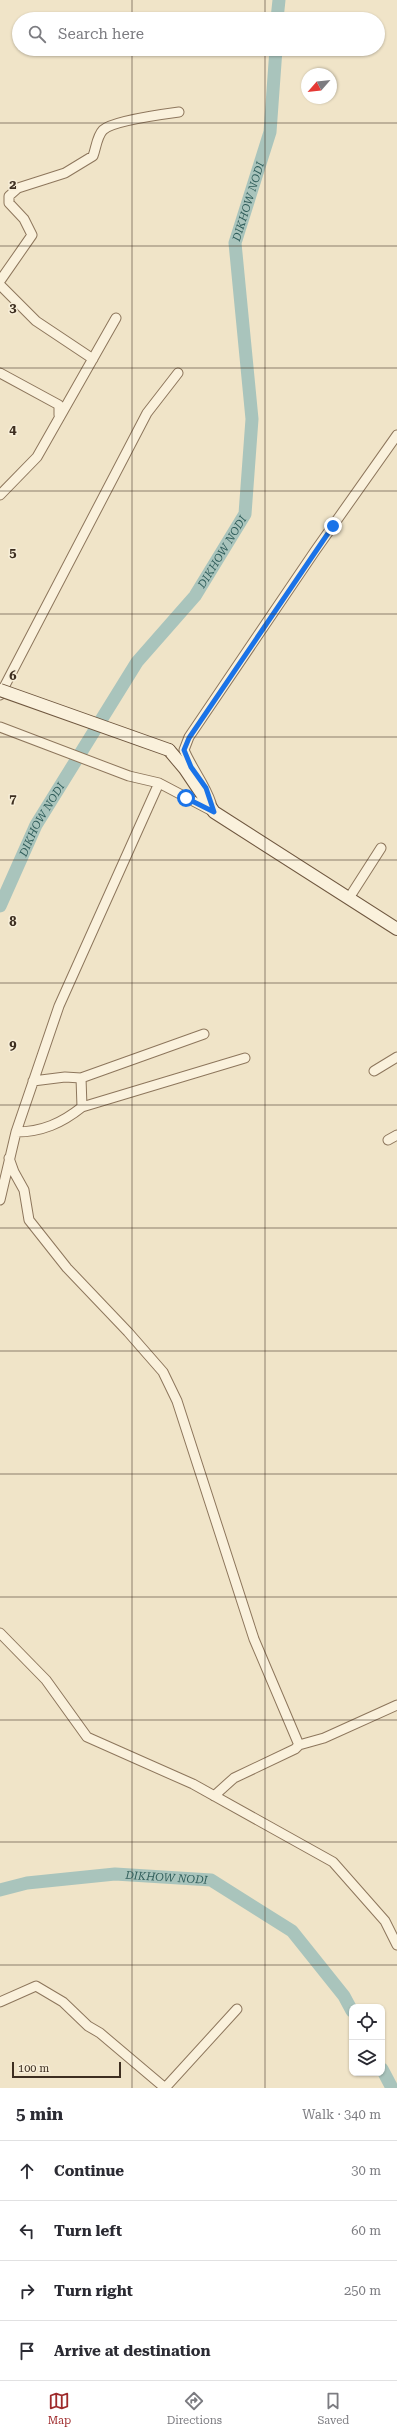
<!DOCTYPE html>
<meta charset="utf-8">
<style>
:root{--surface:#fff;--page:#f2f2f3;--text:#2b2b33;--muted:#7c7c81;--line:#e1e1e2;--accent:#9e2a2b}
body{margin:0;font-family:"Roboto Serif",serif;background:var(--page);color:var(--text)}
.controls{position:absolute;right:12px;bottom:12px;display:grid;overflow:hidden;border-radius:8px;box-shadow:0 1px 3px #0004}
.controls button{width:36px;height:36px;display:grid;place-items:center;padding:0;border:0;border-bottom:1px solid var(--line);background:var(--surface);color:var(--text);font:20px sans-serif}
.compass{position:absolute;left:301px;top:68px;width:36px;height:36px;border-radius:50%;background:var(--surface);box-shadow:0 1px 3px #0004;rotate:242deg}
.scale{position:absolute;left:12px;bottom:10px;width:109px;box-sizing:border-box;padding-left:4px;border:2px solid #3d2e20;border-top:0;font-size:11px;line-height:14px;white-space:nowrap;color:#3d2e20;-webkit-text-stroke:3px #f7eed8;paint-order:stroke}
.stop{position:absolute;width:12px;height:12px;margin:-9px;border:3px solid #1a73e8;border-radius:50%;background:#fff}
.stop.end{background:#1a73e8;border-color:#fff;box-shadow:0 1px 4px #0008}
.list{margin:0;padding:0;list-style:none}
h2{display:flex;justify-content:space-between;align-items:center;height:52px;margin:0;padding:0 16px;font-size:17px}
h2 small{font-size:13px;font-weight:400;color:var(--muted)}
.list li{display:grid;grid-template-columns:26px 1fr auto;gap:12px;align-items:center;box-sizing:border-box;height:60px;padding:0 16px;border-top:1px solid var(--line)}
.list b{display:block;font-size:15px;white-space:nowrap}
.list em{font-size:13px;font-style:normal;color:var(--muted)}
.icon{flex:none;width:22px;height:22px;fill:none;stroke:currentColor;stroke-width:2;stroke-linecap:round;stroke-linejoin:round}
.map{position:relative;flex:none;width:397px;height:2088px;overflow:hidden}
.search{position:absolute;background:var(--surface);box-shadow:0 1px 3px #0004;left:12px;right:12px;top:12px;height:44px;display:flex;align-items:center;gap:10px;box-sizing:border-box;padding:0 14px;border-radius:22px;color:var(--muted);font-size:15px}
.sheet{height:292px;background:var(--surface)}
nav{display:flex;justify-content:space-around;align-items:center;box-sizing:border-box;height:56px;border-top:1px solid var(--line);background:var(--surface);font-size:11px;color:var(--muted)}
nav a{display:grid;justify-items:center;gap:2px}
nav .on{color:var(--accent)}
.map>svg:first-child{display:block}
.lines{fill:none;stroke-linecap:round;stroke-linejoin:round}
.river{stroke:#a9c4bc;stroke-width:13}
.street-casing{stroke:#8d765c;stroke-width:11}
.secondary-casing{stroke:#6f573f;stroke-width:14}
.street{stroke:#faf1dc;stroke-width:9}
.secondary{stroke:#faf1dc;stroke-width:12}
.secondary-bridge-casing{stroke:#6f573f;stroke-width:14;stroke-linecap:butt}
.secondary-bridge{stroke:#faf1dc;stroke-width:12}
.route{stroke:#1a73e8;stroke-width:5}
.grid{fill:none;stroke:#3d2e20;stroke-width:1;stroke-opacity:0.55}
.labels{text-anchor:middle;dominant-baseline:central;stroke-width:3;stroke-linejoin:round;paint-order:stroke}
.water-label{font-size:11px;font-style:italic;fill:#2f5d5a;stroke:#f7eed8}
.grid-label{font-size:13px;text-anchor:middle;font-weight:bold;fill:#3d2e20;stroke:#f7eed8;stroke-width:3;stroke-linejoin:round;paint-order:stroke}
</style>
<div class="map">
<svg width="397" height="2088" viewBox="0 0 397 2088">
<rect width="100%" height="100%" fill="#f0e4c8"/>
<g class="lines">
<!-- river -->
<g class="river">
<path d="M 277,19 L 279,0"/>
<path id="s1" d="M 0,906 L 36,825 L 137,662 L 195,596 L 245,514 L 252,419 L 235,243 L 270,132 L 276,49"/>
<path id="s2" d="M 0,1890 L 27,1883 L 115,1874 L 211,1880 L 292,1931 L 344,1996 L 352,2011"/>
<path d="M 382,2069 L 392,2088"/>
</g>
<!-- street casing -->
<g class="street-casing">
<path id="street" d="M 0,281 L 32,235 L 24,219 L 9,203 L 9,196 L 18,188 L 65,173 L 93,156 C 96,148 97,136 103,130 C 112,121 164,114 179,112
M 0,285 L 36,321 L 93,359
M 0,373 L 59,405 L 59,415
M 0,495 L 37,457 L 116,318
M 0,695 L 147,413 L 178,373
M 0,727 L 129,776 L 159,783
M 211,803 C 205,784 192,769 184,750 L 189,737 L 315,551 L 397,435
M 349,898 L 381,848
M 374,1071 L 397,1057
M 33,1081 L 65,1077 L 81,1078
M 82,1107 L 245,1058
M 16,1132 C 42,1132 62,1123 82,1107 L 81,1078 L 204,1034
M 388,1140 L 397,1135
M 9,1158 L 14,1172 L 24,1190 L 29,1220 L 67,1268 L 128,1332 L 163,1372 L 177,1401 L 254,1639 L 299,1745
M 0,1200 L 16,1132 L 59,1006 L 159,783 L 214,812
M 0,1633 L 46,1680 L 87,1737 L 193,1784 L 333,1862 L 385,1921 L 397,1945
M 214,1796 L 234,1778 L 295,1749 L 299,1745 L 324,1738 L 397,1705
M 0,2002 L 36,1986 L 63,2002 L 88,2026 L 100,2033 L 165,2088
M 165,2088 L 237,2009"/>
</g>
<!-- secondary casing -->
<g class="secondary-casing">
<path id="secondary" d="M 169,750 L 185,769 L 214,812 L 397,929"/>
</g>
<!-- street -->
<use href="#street" class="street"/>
<!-- secondary -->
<use href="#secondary" class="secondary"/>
<!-- secondary-bridge casing -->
<g class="secondary-bridge-casing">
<path id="secondary-bridge" d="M 0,690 L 169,750"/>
</g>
<!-- secondary-bridge -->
<use href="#secondary-bridge" class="secondary-bridge"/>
</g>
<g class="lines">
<!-- route -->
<path class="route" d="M 186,798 L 214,812 L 206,788 L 191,767 L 184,750 L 189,738 L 333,526"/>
</g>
<!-- grid -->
<path class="grid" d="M 132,0 L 132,19M 265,0 L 265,19M 132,49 L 132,2088M 265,49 L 265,2088M 0,123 L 397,123M 0,246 L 397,246M 0,368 L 397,368M 0,491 L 397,491M 0,614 L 397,614M 0,737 L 397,737M 0,860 L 397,860M 0,983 L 397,983M 0,1105 L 397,1105M 0,1228 L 397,1228M 0,1351 L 397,1351M 0,1474 L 397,1474M 0,1597 L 397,1597M 0,1720 L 397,1720M 0,1842 L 397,1842M 0,1965 L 397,1965"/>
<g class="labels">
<!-- water labels -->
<g class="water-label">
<text stroke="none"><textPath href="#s1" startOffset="780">DIKHOW NODI</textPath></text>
<text stroke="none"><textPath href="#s1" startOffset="420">DIKHOW NODI</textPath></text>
<text stroke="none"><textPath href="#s1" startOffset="96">DIKHOW NODI</textPath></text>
<text stroke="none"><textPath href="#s2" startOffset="168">DIKHOW NODI</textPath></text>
</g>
</g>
<g class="grid-label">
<text x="13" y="189">2</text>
<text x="13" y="312">3</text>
<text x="13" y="434">4</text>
<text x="13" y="557">5</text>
<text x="13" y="680">6</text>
<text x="13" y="803">7</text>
<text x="13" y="926">8</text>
<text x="13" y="1049">9</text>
</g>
</svg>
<div class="controls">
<button><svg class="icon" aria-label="locate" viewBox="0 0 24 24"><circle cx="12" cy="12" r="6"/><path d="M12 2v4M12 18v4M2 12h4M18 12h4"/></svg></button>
<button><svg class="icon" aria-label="layers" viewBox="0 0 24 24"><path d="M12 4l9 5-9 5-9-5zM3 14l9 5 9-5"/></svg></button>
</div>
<svg class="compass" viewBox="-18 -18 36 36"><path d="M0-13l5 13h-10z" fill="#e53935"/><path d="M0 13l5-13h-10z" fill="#7c7c81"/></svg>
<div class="scale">100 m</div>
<div class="stop" style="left:186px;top:798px"></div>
<div class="stop end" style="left:333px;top:526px"></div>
<div class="search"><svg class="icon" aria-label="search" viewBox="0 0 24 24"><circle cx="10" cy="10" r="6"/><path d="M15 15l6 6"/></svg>Search here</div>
</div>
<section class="sheet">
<h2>5 min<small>Walk · 340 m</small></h2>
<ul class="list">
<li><svg class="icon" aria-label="ahead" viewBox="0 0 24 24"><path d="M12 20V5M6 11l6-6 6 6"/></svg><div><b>Continue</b></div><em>30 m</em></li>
<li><svg class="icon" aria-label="left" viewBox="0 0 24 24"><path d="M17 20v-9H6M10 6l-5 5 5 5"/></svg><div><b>Turn left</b></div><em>60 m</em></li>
<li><svg class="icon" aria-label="right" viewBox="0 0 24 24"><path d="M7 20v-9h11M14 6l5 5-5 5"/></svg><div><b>Turn right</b></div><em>250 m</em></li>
<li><svg class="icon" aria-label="arrive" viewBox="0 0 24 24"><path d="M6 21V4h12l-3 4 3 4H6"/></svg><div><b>Arrive at destination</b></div></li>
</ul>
</section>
<nav>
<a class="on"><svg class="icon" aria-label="map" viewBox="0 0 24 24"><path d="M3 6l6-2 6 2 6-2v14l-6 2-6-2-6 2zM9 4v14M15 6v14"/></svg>Map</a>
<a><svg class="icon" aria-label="directions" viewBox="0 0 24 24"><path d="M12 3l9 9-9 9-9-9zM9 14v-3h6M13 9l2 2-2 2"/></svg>Directions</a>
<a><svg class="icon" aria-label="saved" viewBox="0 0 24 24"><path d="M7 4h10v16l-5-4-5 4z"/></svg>Saved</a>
</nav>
